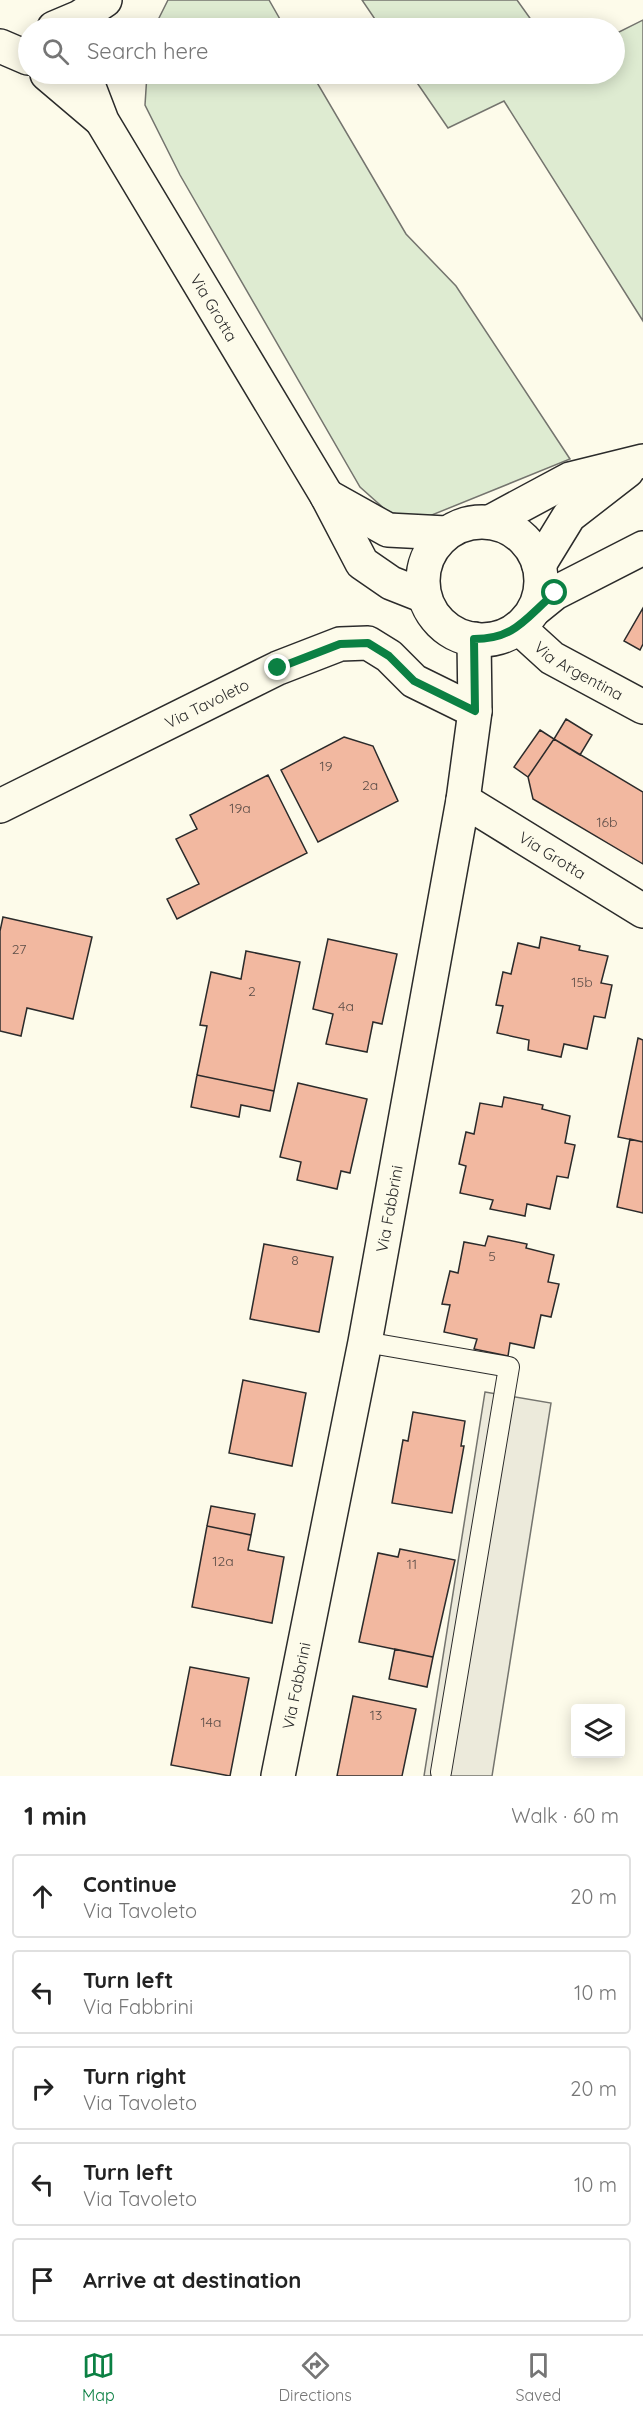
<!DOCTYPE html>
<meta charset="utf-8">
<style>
:root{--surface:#fff;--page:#f2f2f2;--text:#222;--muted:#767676;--line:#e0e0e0;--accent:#0b8043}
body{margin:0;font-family:Quicksand,sans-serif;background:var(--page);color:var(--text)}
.controls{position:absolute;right:18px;bottom:18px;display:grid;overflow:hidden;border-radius:6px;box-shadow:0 3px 15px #0003}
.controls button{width:54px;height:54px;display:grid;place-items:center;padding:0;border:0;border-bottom:2px solid var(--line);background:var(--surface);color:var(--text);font:30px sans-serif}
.stop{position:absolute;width:18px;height:18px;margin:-14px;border:4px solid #0b8043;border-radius:50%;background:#fff}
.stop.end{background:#0b8043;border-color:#fff;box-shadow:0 2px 6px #0008}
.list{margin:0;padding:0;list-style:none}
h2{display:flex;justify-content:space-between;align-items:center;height:78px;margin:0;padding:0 24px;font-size:26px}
h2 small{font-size:20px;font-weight:400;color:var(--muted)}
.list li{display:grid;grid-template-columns:39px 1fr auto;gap:18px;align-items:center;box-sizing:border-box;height:84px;margin:0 12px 12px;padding:0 12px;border:2px solid var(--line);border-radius:6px}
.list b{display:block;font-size:22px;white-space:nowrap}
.list p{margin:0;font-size:20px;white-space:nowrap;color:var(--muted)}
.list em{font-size:20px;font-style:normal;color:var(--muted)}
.icon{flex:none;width:33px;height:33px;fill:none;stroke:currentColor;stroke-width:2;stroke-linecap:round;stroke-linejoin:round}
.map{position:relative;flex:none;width:643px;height:1776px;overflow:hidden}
.search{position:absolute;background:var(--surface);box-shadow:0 3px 15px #0003;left:18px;right:18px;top:18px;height:66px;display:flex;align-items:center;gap:15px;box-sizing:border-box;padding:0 21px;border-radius:33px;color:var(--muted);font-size:22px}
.sheet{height:558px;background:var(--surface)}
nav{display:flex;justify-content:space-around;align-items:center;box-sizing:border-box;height:84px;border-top:2px solid var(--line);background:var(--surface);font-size:16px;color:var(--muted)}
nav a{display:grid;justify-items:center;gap:3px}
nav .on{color:var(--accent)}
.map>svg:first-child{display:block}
.green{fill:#deebd1;stroke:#74746e;stroke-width:1.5}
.parking{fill:#eceadb;stroke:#74746e;stroke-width:1.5}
.building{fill:#f2b8a0;stroke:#2b2b2b;stroke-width:1.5}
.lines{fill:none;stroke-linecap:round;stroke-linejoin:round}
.lane-casing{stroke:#2b2b2b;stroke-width:22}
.street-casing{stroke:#2b2b2b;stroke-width:36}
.secondary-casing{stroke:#2b2b2b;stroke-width:36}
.lane{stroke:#fdfbea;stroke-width:20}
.street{stroke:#fdfbea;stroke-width:33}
.secondary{stroke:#fdfbea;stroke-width:33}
.route{stroke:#0b8043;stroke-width:8}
.labels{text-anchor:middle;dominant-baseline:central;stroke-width:4.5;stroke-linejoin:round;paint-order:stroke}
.number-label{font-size:14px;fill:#5d4e48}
.street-label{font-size:16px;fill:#2b2b2b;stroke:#fdfbea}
</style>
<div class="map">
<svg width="643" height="1776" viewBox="0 0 643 1776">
<rect width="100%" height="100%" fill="#fdfbea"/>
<!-- green -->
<path class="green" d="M 168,0 L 269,0 L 285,28 L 154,28 Z
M 362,0 L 517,0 L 537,28 L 381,28 Z
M 643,20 L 643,321 L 504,101 L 448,128 L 411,74 L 614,74 L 615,34 Z
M 147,74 L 312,74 L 406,234 L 456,286 L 570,459 L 422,519 L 388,512 L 360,487 L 180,175 L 145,105 Z"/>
<!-- parking -->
<path class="parking" d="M 485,1392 L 551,1403 L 492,1776 L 424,1776 Z"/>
<!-- building -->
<path class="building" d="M 643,608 L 643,644 L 640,650 L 624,641 Z
M 566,719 L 592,735 L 580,755 L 554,739 Z
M 540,730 L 554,739 L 528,777 L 514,767 Z
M 344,737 L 373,746 L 398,801 L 318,842 L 281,770 Z
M 554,739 L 643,792 L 643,864 L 533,799 L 528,777 Z
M 268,775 L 307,853 L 177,919 L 167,899 L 199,884 L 176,839 L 197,829 L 190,815 Z
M 3,917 L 92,937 L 73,1019 L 27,1008 L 21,1036 L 0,1031 L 0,931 Z
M 541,937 L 580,946 L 579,950 L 608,956 L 601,983 L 612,985 L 605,1018 L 594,1016 L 587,1049 L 564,1044 L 561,1057 L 528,1050 L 529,1040 L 497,1033 L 503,1006 L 496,1005 L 503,972 L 511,974 L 518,943 L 539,948 Z
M 328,939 L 397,954 L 382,1024 L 373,1022 L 367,1052 L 326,1044 L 333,1014 L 313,1009 Z
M 246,951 L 300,962 L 274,1091 L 197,1075 L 207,1026 L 200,1025 L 211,972 L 241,979 Z
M 638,1038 L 643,1040 L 643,1142 L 618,1137 Z
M 197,1075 L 274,1091 L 270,1111 L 241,1105 L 239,1117 L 191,1107 Z
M 298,1083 L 367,1099 L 350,1173 L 341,1171 L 337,1189 L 297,1180 L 301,1162 L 280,1157 Z
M 504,1097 L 543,1105 L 542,1109 L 570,1116 L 565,1143 L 575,1145 L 568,1178 L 557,1176 L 550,1209 L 527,1204 L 525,1216 L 490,1209 L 493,1200 L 460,1193 L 466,1166 L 459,1164 L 466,1132 L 474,1134 L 480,1103 L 502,1107 Z
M 630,1139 L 643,1142 L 643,1213 L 617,1207 Z
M 488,1236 L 527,1244 L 526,1248 L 554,1255 L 548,1282 L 559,1284 L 551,1317 L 541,1315 L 534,1348 L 510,1343 L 508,1356 L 474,1349 L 477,1339 L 444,1332 L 450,1305 L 442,1304 L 450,1271 L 458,1273 L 464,1242 L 485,1246 Z
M 264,1244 L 333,1257 L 319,1332 L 250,1319 Z
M 243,1380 L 306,1393 L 292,1466 L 229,1453 Z
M 413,1412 L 465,1421 L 461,1446 L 464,1446 L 452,1513 L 392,1503 L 403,1440 L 408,1441 Z
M 211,1506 L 255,1514 L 251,1535 L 207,1526 Z
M 207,1526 L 251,1535 L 248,1550 L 284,1557 L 272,1623 L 192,1607 Z
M 400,1549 L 455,1560 L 433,1657 L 359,1642 L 378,1553 L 398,1557 Z
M 395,1649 L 433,1657 L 427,1687 L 389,1679 Z
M 190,1667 L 249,1678 L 230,1776 L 171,1765 Z
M 353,1696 L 416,1709 L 402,1776 L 337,1776 Z"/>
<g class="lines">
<!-- lane casing -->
<g class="lane-casing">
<path id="lane" d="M 365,1342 L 509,1367 L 441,1772"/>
</g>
<!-- street casing -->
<g class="street-casing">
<g id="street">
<path d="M 534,610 L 555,593 L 643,548"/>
<path id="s1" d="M 463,800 L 643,911"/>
<path id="s2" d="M 0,806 L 278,668 L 340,644 L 368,643 L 389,656 L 414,681 L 475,711"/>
<path id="s3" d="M 278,1776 L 365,1342 L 463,800 L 475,711 L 474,639"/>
</g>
</g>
<!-- secondary casing -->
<g class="secondary-casing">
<g id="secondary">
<path d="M 54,28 L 80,17 L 105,0"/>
<path d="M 0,46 L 28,58"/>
<path d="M 47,74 L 100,119"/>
<path id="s4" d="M 84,74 L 102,121 L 327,496 L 362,563 L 391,583 L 424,596"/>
<path d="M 327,496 L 388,530 L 446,533"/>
<circle cx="482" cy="581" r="59"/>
<path d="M 490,522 L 570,479 L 643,461"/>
<path d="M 539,565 L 569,516 L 627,471"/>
<path id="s5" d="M 519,628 L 552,658 L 643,707"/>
</g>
</g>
<!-- lane -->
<use href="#lane" class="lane"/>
<!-- street -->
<use href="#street" class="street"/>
<!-- secondary -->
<use href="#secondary" class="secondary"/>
</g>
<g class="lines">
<!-- route -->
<path class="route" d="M 278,668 L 340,644 L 368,643 L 389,656 L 414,681 L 475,711 L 474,639 C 516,639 526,617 555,593"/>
</g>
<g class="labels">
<!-- number labels -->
<g class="number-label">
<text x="326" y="766">19</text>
<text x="370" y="785">2a</text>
<text x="240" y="808">19a</text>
<text x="607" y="822">16b</text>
<text x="19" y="949">27</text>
<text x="582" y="982">15b</text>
<text x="252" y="991">2</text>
<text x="346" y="1006">4a</text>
<text x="492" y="1256">5</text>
<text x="295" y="1260">8</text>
<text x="223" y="1561">12a</text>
<text x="412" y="1564">11</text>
<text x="376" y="1715">13</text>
<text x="211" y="1722">14a</text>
</g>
<!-- street labels -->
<g class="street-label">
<text stroke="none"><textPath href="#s4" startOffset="268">Via Grotta</textPath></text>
<text stroke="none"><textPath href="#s5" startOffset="74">Via Argentina</textPath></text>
<text stroke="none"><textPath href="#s2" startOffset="231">Via Tavoleto</textPath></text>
<text stroke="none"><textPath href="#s1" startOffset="105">Via Grotta</textPath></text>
<text stroke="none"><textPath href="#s3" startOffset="578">Via Fabbrini</textPath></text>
<text stroke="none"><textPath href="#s3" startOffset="92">Via Fabbrini</textPath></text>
</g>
</g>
</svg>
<div class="controls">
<button><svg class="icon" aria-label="layers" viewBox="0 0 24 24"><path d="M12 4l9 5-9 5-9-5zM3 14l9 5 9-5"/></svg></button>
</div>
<div class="stop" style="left:555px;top:593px"></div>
<div class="stop end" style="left:278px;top:668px"></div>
<div class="search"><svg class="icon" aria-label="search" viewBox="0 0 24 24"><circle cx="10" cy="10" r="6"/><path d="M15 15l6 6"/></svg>Search here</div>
</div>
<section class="sheet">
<h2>1 min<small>Walk · 60 m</small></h2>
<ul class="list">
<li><svg class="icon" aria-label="ahead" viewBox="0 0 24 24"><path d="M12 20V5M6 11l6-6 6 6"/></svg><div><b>Continue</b><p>Via Tavoleto</p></div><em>20 m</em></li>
<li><svg class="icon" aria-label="left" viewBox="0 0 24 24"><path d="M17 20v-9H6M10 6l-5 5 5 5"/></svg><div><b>Turn left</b><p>Via Fabbrini</p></div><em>10 m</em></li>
<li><svg class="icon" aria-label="right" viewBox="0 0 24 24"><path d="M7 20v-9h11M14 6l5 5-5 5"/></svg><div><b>Turn right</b><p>Via Tavoleto</p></div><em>20 m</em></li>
<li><svg class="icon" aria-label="left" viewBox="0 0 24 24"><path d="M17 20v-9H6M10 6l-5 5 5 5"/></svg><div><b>Turn left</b><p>Via Tavoleto</p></div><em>10 m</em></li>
<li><svg class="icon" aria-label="arrive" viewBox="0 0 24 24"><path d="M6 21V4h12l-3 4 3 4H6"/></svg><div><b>Arrive at destination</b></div></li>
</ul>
</section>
<nav>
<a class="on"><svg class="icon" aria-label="map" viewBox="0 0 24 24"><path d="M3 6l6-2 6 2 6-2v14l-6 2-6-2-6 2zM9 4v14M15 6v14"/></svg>Map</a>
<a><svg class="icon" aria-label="directions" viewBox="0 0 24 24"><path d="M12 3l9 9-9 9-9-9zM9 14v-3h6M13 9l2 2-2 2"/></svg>Directions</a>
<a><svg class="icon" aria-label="saved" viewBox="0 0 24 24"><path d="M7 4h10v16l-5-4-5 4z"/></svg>Saved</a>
</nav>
